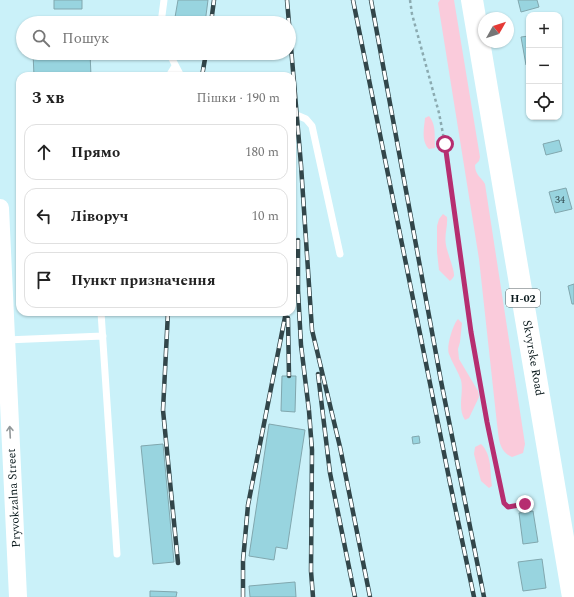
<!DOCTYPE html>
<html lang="uk">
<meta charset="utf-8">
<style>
:root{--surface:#fff;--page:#f6f6f6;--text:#222;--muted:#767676;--line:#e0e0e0}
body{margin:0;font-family:Spectral,serif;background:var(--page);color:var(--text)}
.controls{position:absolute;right:12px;top:12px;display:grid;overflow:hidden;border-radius:8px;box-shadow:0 1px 3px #0004}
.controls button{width:36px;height:36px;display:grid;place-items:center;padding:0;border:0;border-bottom:1px solid var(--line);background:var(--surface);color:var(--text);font:20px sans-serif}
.compass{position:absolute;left:478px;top:12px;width:36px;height:36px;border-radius:50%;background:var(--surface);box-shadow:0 1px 3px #0004;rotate:51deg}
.stop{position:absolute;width:12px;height:12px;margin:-9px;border:3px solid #b62e70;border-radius:50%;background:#fff}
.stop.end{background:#b62e70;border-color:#fff;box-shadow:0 1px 4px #0008}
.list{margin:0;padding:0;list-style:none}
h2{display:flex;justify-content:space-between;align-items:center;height:52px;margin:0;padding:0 16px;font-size:17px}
h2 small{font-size:13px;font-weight:400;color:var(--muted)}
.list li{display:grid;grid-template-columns:26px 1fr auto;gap:12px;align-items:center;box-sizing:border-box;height:56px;margin:0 8px 8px;padding:0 8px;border:1px solid var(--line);border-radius:12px}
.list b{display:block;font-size:15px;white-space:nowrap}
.list em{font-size:13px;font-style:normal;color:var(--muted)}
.icon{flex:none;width:22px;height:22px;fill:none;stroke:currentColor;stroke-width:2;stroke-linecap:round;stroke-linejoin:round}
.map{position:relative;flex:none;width:574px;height:597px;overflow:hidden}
.search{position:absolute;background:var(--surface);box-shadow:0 1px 3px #0004;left:16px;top:16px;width:280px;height:44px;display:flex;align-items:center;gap:10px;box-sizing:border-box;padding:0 14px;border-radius:22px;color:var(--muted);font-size:15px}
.panel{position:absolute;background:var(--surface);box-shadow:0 1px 3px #0004;left:16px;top:72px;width:280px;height:244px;border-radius:12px}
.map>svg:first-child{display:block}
.green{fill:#facbdb}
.building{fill:#98d4df;stroke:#81a7ae}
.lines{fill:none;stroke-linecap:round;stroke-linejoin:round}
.path{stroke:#8baab0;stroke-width:2.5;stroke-dasharray:3 3;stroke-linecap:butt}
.service{stroke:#fff;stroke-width:7}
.tertiary{stroke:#fff;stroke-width:18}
.primary{stroke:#fff;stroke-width:22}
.rail-casing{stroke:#32464a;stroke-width:4.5}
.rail{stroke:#fff;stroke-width:3;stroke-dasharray:9;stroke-linecap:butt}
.oneway{stroke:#92989a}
.route{stroke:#b62e70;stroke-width:5}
.labels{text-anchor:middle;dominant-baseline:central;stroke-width:3;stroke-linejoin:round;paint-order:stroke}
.number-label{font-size:10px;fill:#2f494e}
.shield{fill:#fff;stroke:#555f62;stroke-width:1}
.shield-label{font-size:11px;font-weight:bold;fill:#0c1b1e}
.street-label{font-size:12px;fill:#0c1b1e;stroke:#fff}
</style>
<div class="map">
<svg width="574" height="597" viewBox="0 0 574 597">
<rect width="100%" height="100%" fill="#caf1f9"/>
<!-- green -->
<path class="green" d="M 440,0 L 454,0 L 480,157 L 479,161 L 475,165 C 475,175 481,177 485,184 L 525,444 L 523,453 L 512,457 C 498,451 499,437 497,424 L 479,259 L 438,3 Z
M 429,116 C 437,126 434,137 435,148 L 429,149 C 421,141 424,129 425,118 Z
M 443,214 L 447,217 C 448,227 444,235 446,245 C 447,252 455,271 454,276 C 453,278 451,280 450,281 L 439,270 L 437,252 L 437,226 L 439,219 Z
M 458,319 L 462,323 L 460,342 L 458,349 L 459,359 L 478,391 L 479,397 L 469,418 L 465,420 C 457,408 464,393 461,380 C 458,371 452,363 449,354 C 446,347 453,324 458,319 Z
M 481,444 C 492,455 490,471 492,486 L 489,488 L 481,481 L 474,454 L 475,447 Z"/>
<!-- building -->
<path class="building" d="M 54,0 L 82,0 L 82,9 L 54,9 Z
M 178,0 L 208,0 L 205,23 L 174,23 Z
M 518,0 L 537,0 L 539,7 L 521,12 Z
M 529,36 L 529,64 L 526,65 L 521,37 Z
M 33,53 L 90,53 L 91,76 L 34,76 Z
M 559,140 L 562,151 L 546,155 L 543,144 Z
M 566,188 L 572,209 L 555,213 L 549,192 Z
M 574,284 L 574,304 L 572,304 L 568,286 Z
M 282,376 L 296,376 L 295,412 L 281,411 Z
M 269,424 L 305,430 L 287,549 L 276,547 L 274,560 L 249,556 Z
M 419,436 L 420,443 L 413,444 L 412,437 Z
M 163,444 L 174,562 L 153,564 L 141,446 Z
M 533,511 L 538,542 L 523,544 L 519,513 Z
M 542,559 L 546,588 L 523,591 L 518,562 Z
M 295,582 L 296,597 L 250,597 L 249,586 Z
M 150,591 L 177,592 L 176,597 L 150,597 Z"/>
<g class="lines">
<!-- path -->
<path class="path" d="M 410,0 L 412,14 L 439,113 L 448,160 L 471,332 L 487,422 L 504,503 L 508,507 L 525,504"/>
<!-- service -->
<path class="service" d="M 161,23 L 164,0
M 169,53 L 181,76
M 169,76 L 175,66
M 292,113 L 306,119 L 312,126 L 340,254
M 101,312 L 117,554
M 6,340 L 103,336"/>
<!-- tertiary -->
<path class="tertiary" d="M 0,208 L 18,597"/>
<!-- primary -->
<path class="primary" d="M 472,0 L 573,597"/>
<!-- rail casing -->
<g class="rail-casing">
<path id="rail" d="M 287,0 L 301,165 L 312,330 L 340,447 L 370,597
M 353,0 L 450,483 L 474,597
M 371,0 L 441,381 L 484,597
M 211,23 L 214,0
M 202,76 L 206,53
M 298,240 L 298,290 L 301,345 L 309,411 L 312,450 L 311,571 L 313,597
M 168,312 L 163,410 L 178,563
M 288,318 L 289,376
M 318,374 L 330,473 L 355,597
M 243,597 L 243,561 L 248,505 L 286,312"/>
</g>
<!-- rail -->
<use href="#rail" class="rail"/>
</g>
<!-- one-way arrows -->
<defs><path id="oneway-shaft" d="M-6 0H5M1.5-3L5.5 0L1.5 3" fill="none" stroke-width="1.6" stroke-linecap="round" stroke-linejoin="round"/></defs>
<use class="oneway" href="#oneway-shaft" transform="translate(10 432) rotate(-93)"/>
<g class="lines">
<!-- route -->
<path class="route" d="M 445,144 L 471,332 L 487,422 L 504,503 L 508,507 L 525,504"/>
</g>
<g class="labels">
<!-- number labels -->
<g class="number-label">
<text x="560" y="200">34</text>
</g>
<!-- shield labels -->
<rect class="shield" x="506" y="289" width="34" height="18" rx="3"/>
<g class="shield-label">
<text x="523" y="298">Н-02</text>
</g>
<!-- street labels -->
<g class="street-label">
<text transform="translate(533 358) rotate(80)">Skvyrske Road</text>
<text transform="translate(14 498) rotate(-93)">Pryvokzalna Street</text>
</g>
</g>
</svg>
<div class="controls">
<button>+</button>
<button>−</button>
<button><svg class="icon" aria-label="locate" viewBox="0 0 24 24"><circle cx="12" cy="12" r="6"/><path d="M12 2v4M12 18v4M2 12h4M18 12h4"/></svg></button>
</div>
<svg class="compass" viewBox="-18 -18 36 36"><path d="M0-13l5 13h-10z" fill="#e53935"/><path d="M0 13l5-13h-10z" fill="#767676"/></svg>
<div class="stop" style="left:445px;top:144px"></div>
<div class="stop end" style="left:525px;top:504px"></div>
<div class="search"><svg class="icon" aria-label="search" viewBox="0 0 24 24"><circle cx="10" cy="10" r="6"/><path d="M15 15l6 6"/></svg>Пошук</div>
<section class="panel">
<h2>3 хв<small>Пішки · 190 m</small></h2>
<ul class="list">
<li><svg class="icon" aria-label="ahead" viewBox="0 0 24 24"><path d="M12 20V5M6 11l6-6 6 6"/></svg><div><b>Прямо</b></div><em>180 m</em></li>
<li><svg class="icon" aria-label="left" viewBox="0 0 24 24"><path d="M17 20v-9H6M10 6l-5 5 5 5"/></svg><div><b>Ліворуч</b></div><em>10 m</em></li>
<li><svg class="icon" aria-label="arrive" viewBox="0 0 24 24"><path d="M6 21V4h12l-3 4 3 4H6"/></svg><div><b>Пункт призначення</b></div></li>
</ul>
</section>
</div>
